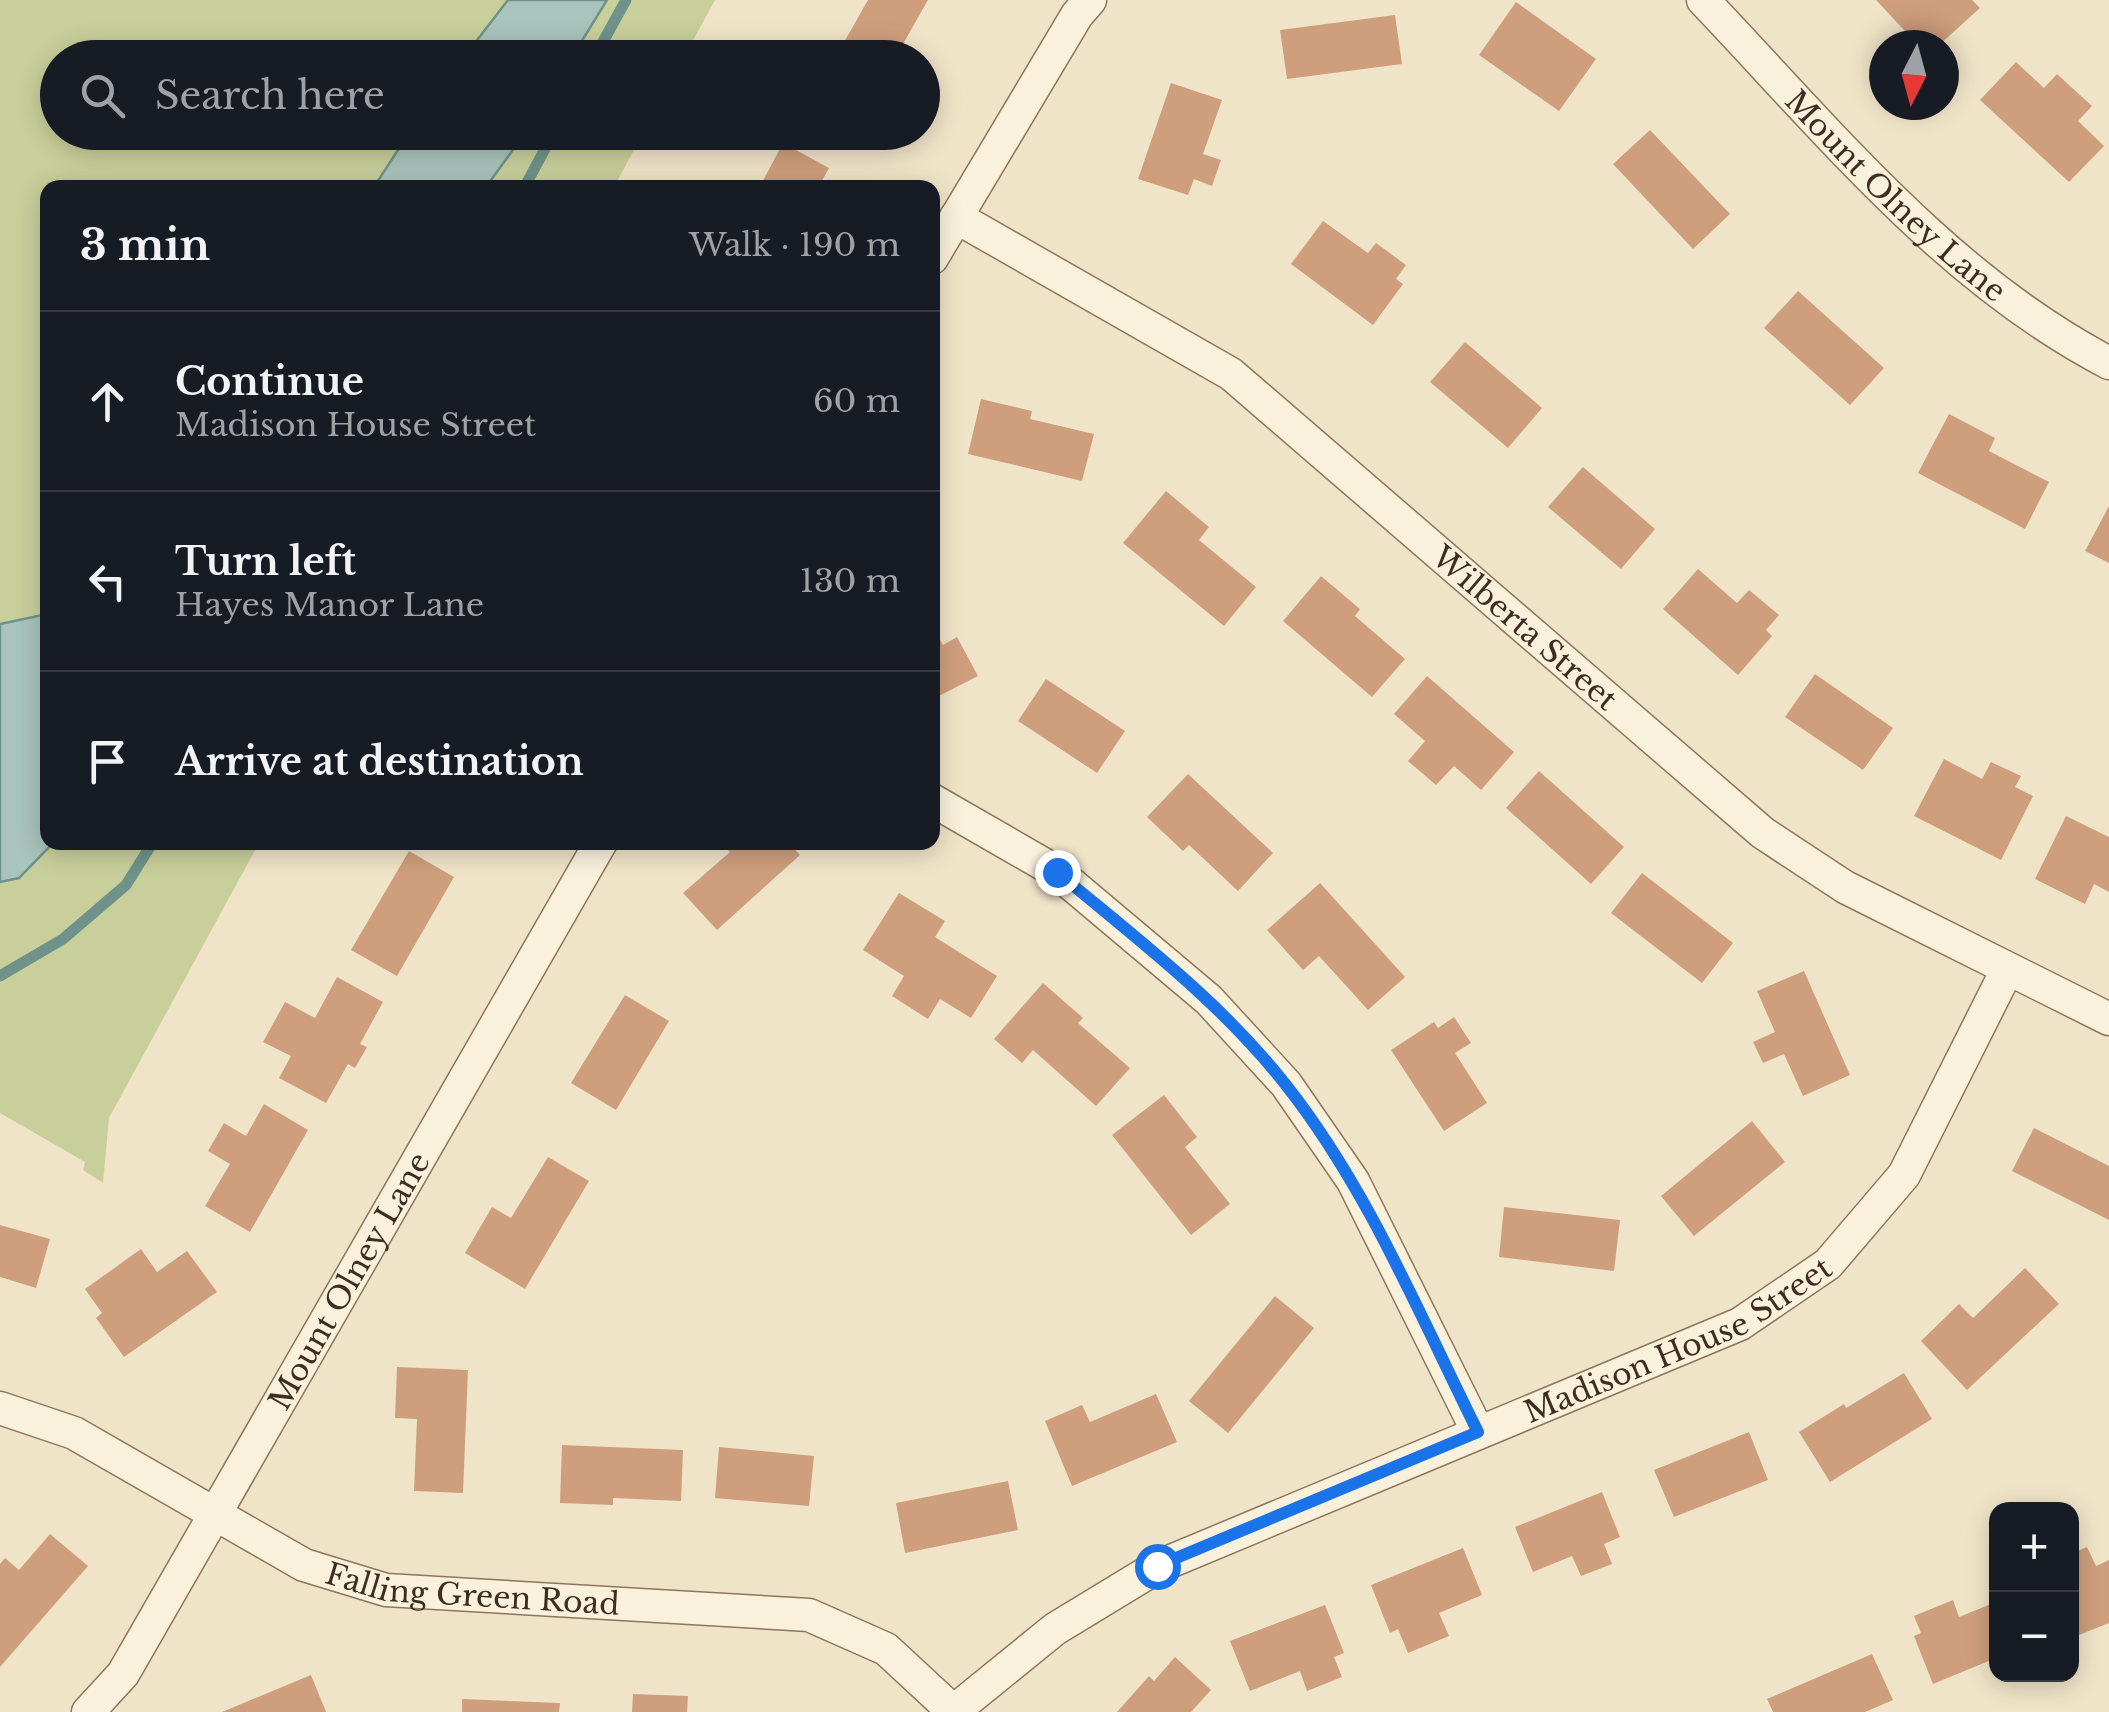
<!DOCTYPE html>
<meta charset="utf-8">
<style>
:root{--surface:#171b24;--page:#20242c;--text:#f1f3f6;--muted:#9ea1a6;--line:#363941}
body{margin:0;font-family:"Libre Baskerville",serif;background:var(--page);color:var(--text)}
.controls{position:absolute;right:30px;bottom:30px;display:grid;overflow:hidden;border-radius:20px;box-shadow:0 5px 25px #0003}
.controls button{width:90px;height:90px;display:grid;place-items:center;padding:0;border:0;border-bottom:2px solid var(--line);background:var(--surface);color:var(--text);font:50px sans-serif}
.compass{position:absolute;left:1869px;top:30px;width:90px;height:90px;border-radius:50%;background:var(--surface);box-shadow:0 5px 25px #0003;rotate:186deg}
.stop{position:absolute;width:30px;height:30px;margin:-22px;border:8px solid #1a73e8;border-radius:50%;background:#fff}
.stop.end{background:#1a73e8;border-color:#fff;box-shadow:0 2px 10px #0008}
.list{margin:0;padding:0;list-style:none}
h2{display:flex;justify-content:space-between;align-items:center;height:130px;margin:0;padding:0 40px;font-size:42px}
h2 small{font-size:32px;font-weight:400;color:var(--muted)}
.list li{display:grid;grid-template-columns:65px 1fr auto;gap:30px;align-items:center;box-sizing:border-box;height:180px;padding:0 40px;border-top:2px solid var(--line)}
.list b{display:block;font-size:38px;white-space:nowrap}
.list p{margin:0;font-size:32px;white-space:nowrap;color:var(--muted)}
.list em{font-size:32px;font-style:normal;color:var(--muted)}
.icon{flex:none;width:55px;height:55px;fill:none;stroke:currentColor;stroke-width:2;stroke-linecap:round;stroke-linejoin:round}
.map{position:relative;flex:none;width:2109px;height:1712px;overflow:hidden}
.search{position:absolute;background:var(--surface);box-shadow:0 5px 25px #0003;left:40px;top:40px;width:900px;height:110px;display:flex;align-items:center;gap:25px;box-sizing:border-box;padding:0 35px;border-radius:55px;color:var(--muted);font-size:38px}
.panel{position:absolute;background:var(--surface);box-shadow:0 5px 25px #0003;left:40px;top:180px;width:900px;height:670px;border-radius:20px}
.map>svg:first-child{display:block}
.green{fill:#c9cf9b}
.water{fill:#a9c4bc;stroke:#6f938a;stroke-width:2.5}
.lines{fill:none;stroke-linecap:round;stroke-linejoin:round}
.stream{stroke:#6f938a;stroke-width:11}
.building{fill:#cf9f7d}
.minor-casing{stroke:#8d765c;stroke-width:35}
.minor{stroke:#faf1dc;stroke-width:32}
.route{stroke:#1a73e8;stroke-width:12}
.labels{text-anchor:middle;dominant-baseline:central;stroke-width:10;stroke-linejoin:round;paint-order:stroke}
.street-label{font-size:30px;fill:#3d2e20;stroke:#f7eed8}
</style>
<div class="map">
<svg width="2109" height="1712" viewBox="0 0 2109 1712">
<rect width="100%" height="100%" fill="#f0e4c8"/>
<!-- green -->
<path class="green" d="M 0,0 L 715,0 L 684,57 L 58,58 L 58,132 L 643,133 L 614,187 L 48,188 L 48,842 L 259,843 L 109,1118 L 103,1183 L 83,1170 L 85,1162 L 0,1113 Z"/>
<!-- water -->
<path class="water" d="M 508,0 L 607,0 L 572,57 L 464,57 Z
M 409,133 L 409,132 L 525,133 L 486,187 L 374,187 Z
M 47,614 L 48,842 L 53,843 L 19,878 L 0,882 L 0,624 Z"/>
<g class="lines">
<!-- stream -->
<path class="stream" d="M 594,58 L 626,0
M 524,188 L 554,132
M 0,976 L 63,939 L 126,885 L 153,842"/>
</g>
<!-- building -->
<path class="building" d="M 868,0 L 928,0 L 895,58 L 835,58 Z
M 1876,0 L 1972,0 L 1980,8 L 1939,45 L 1918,45 Z
M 1516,2 L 1596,59 L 1559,111 L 1479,55 Z
M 1395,15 L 1402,64 L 1287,79 L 1280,30 Z
M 2016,62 L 2044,88 L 2057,74 L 2092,106 L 2078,121 L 2104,146 L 2069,182 L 1980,100 Z
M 1171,83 L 1222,100 L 1203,154 L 1221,160 L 1212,186 L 1194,179 L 1188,195 L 1138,179 Z
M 1650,130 L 1730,214 L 1693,249 L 1613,164 Z
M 783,143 L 829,168 L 818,188 L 759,188 Z
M 1323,221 L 1368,253 L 1376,243 L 1406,265 L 1396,279 L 1403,284 L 1373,325 L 1291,264 Z
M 1798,291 L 1884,368 L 1850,405 L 1764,328 Z
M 1465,342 L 1542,408 L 1508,448 L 1430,382 Z
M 981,399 L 1032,411 L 1030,419 L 1094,434 L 1082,481 L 968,454 Z
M 1949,414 L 1995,438 L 1989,451 L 2049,482 L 2025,529 L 1918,473 Z
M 1583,467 L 1655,529 L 1621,569 L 1548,507 Z
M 1166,491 L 1209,527 L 1199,540 L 1256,587 L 1224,626 L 1123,543 Z
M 2109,506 L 2109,563 L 2085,551 Z
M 1698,569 L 1737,603 L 1749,590 L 1779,615 L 1766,630 L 1772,636 L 1738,675 L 1663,609 Z
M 1321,576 L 1360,609 L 1355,616 L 1405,659 L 1372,697 L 1283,621 Z
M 932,625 L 943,645 L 957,637 L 978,676 L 935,698 Z
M 1815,674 L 1893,728 L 1863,770 L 1785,717 Z
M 1427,676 L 1514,752 L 1481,790 L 1454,766 L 1436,785 L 1408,761 L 1425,741 L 1394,714 Z
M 1046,679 L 1125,731 L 1097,773 L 1018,721 Z
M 1944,759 L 1982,779 L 1991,762 L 2021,776 L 2015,787 L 2033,796 L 2001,860 L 1914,816 Z
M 1539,771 L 1624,847 L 1591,884 L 1506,808 Z
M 1188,774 L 1273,853 L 1238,891 L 1189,845 L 1183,851 L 1147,817 Z
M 2066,816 L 2109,837 L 2109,892 L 2094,884 L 2085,904 L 2035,879 Z
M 728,842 L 788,842 L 800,855 L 717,930 L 683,893 L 730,852 L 724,846 Z
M 409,851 L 454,877 L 397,976 L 351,950 Z
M 1642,873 L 1733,943 L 1702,983 L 1611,913 Z
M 1320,883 L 1405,977 L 1368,1010 L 1319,956 L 1303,970 L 1267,930 Z
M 899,893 L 945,921 L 935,937 L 997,976 L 971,1018 L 940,999 L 928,1019 L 892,996 L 904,976 L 863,950 Z
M 1804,971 L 1850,1075 L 1803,1096 L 1784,1054 L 1763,1063 L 1753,1042 L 1775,1032 L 1757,991 Z
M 337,977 L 383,1002 L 360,1044 L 367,1047 L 355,1068 L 348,1064 L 326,1103 L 279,1078 L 291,1056 L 263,1042 L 285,1002 L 315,1018 Z
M 1043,983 L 1083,1018 L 1078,1023 L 1130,1068 L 1096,1106 L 1033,1050 L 1022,1063 L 994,1039 Z
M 625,995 L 669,1021 L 616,1110 L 571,1083 Z
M 1454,1017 L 1471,1043 L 1455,1053 L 1487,1103 L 1444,1131 L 1391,1050 L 1434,1022 L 1438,1028 Z
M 1164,1095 L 1197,1137 L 1185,1147 L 1230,1204 L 1191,1235 L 1112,1135 Z
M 264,1104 L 308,1130 L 250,1232 L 205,1206 L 230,1164 L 208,1151 L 224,1123 L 246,1136 Z
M 1752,1121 L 1785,1162 L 1694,1236 L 1661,1196 Z
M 2034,1128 L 2109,1166 L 2109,1220 L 2012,1171 Z
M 548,1157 L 589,1181 L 525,1289 L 465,1253 L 492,1207 L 511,1218 Z
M 1504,1207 L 1620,1220 L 1614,1271 L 1499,1257 Z
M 0,1225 L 50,1239 L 36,1288 L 0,1277 Z
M 141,1249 L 157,1272 L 187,1251 L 217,1292 L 124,1357 L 96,1318 L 102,1313 L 85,1289 Z
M 2025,1268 L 2059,1304 L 1967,1390 L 1921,1341 L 1959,1304 L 1973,1318 Z
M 1275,1296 L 1314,1328 L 1228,1433 L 1189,1401 Z
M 397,1367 L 468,1370 L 463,1493 L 414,1491 L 417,1419 L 395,1418 Z
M 1904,1373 L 1932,1419 L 1830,1482 L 1799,1432 L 1844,1404 L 1846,1408 Z
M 1156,1394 L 1177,1442 L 1072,1486 L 1045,1421 L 1082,1405 L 1090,1422 Z
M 1749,1432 L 1768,1480 L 1674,1517 L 1654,1470 Z
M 562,1445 L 683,1450 L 681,1501 L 613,1498 L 613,1505 L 560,1503 Z
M 719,1447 L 814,1456 L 809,1506 L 715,1498 Z
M 1008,1481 L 1018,1530 L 905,1553 L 896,1503 Z
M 1602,1492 L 1620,1537 L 1604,1544 L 1612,1564 L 1581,1576 L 1572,1556 L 1533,1572 L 1515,1527 Z
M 50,1534 L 88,1566 L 0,1667 L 0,1564 L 5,1558 L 19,1570 Z
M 2087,1547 L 2096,1566 L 2109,1560 L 2109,1623 L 2079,1635 L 2072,1617 L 2072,1553 Z
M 1463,1548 L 1482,1595 L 1439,1613 L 1449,1636 L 1408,1653 L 1398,1629 L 1390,1633 L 1371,1585 Z
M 1953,1600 L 1959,1617 L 1996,1602 L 1996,1658 L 1933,1684 L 1914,1636 L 1921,1633 L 1914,1616 Z
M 1325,1605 L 1344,1653 L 1334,1657 L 1342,1677 L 1307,1691 L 1300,1671 L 1250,1691 L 1230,1641 Z
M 1872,1654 L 1893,1700 L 1865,1712 L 1773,1712 L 1767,1699 Z
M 1175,1657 L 1211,1690 L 1191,1712 L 1117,1712 L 1149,1676 L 1154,1681 Z
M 311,1675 L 326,1712 L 222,1712 Z
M 633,1694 L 688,1696 L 687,1712 L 632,1712 Z
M 462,1699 L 560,1703 L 559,1712 L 462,1712 Z"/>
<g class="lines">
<!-- minor casing -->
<g class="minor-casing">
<g id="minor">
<path id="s1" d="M 1703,0 C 1828,131 1946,278 2109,363"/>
<path id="s2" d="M 956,217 L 1231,374 L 1763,833 L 1845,887 L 2109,1019"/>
<path d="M 932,258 L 1077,15 L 1090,0"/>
<path d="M 932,800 L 1057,872 L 1209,1000 L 1286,1084 L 1353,1181 L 1478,1432"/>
<path id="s3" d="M 0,1408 L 74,1433 L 304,1565 L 386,1590 L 809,1615 L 886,1649 L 954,1712"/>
<path id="s4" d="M 954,1711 L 1055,1629 L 1157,1567 L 1740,1324 L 1828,1264 L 1904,1175 L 2007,970"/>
<path id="s5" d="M 88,1712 L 123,1674 L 601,842"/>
</g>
</g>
<!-- minor -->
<use href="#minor" class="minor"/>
</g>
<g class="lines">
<!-- route -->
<path class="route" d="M 1057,872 C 1137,939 1221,1002 1286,1085 C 1368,1189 1419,1314 1478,1432 L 1157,1566"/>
</g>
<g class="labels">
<!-- street labels -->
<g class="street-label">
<text stroke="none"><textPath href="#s1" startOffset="275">Mount Olney Lane</textPath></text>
<text stroke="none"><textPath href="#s2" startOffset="705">Wilberta Street</textPath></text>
<text stroke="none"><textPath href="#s5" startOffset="505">Mount Olney Lane</textPath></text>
<text stroke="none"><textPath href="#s4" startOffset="818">Madison House Street</textPath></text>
<text stroke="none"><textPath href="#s3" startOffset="515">Falling Green Road</textPath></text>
</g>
</g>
</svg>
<div class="controls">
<button>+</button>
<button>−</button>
</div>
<svg class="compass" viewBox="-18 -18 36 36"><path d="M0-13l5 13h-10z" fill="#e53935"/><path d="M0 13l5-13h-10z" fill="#9ea1a6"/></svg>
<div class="stop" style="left:1157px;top:1566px"></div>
<div class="stop end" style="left:1057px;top:872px"></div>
<div class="search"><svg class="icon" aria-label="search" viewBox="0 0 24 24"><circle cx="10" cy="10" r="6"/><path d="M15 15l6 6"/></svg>Search here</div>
<section class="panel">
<h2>3 min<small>Walk · 190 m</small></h2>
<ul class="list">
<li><svg class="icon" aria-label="ahead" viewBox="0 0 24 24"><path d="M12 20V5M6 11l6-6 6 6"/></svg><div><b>Continue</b><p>Madison House Street</p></div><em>60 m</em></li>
<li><svg class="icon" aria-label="left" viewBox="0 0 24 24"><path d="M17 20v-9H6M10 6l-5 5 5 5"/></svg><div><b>Turn left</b><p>Hayes Manor Lane</p></div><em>130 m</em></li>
<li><svg class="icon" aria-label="arrive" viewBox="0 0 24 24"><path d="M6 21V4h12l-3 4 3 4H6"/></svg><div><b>Arrive at destination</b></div></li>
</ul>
</section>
</div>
